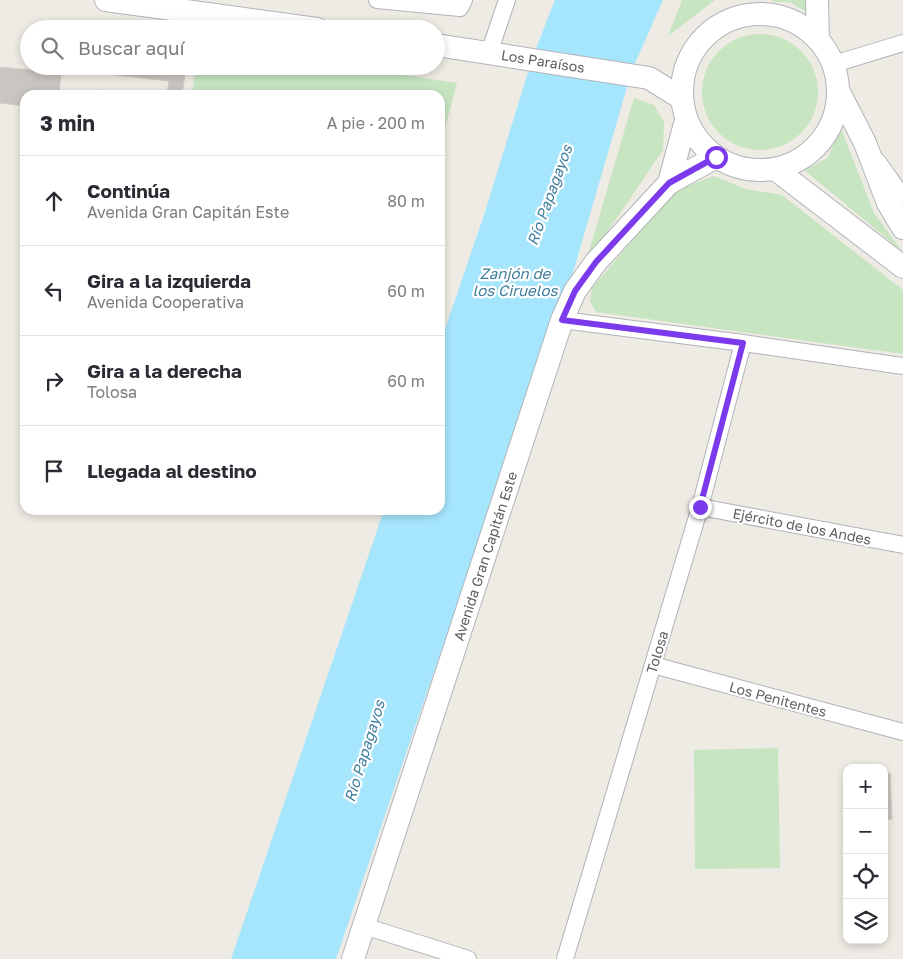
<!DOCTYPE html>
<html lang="es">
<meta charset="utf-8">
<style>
:root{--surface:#fff;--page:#f7f7f7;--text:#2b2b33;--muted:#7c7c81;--line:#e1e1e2}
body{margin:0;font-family:"Golos Text",sans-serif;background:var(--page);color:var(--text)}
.controls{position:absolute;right:15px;bottom:15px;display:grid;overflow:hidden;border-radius:10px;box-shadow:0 2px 8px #0003}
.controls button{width:45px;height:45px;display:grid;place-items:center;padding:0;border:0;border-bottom:1px solid var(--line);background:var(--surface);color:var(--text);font:25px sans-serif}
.stop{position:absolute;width:15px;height:15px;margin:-11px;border:4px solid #7c3aed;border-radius:50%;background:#fff}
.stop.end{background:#7c3aed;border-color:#fff;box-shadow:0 1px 5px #0008}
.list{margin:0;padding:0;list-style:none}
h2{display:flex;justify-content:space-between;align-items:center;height:65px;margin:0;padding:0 20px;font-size:21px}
h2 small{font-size:16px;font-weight:400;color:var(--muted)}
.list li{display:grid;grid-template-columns:32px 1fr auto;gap:15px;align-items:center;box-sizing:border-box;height:90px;padding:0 20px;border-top:1px solid var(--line)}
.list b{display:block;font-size:19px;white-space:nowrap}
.list p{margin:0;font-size:16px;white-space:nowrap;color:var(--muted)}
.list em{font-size:16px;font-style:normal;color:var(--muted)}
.icon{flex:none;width:28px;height:28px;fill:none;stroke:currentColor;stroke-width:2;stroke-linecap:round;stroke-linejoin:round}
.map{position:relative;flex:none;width:903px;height:959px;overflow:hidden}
.search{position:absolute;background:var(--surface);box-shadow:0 2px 8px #0003;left:20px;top:20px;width:425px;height:55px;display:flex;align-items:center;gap:12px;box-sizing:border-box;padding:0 18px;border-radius:28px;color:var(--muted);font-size:19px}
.panel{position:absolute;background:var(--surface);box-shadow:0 2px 8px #0003;left:20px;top:90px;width:425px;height:425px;border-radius:15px}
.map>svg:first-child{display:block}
.green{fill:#c8e5c2}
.water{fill:#a6e6fd}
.building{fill:#c9c5c1;stroke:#d3cbc3}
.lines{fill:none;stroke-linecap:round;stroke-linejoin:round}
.street-casing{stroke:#b0b3b7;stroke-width:18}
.secondary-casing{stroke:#b1b5b9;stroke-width:24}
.street{stroke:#fff;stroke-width:16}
.secondary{stroke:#fff;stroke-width:22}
.route{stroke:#7c3aed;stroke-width:6}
.labels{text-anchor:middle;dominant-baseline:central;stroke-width:4.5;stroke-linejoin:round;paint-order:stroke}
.street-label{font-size:14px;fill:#5c6165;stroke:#fff}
.water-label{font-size:15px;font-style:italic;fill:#3e7d9d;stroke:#fff}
</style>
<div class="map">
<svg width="903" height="959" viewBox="0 0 903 959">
<rect width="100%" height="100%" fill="#eeeae4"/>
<!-- green -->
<path class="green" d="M 682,0 L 715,0 L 668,36 Z
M 773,0 L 807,0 L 810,14 L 789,2 L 772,2 Z
M702 92a58 58 0 1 1 116 0a58 58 0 1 1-116 0Z
M 196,66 L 345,66 L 457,83 L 440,147 L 440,95 L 192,95 Z
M 634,98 L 654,105 L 664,122 L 663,150 L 585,265 Z
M 840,126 L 874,213 L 902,251 L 804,170 L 828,158 Z
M 714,176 L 746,189 L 782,195 L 903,290 L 903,354 L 596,312 L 590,301 L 592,288 L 674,191 Z
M 778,748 L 780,868 L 695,869 L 694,750 Z"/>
<!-- water -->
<path class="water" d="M 555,0 L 663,0 L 632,70 L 575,266 L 427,692 L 336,959 L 231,959 L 384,510 L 440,510 L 440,344 L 484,215 L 533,56 Z"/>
<!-- building -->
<path class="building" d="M 115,66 L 186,66 L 182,95 L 167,95 L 169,81 L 114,75 Z
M 0,67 L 61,73 L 59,95 L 25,95 L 25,106 L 0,103 Z
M 101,90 L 146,95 L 101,95 Z
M 884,773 L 890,773 L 892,819 L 884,820 Z"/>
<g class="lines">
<!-- street casing -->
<g class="street-casing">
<path id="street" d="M 377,0 L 460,8 L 464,0
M 489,53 L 507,0
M 834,64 L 903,43
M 878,162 L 903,197
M 562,320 L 743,343 L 903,366
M 700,507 L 903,545
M 653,665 L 903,732
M 364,926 L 468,959
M 565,959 L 700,507 L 743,343"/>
</g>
<!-- secondary casing -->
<g class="secondary-casing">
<path id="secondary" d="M 106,0 L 317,29
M 817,0 L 818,40
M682 92a78 78 0 1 1 156 0a78 78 0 1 1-156 0Z
M 436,45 L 649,78 L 681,98
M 838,90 L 865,143 L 888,203 L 903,228
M 775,169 L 903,267
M 669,183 L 686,120
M 353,959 L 562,320 L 575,291 L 596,262 L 669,183 L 716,157"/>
</g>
<!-- street -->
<use href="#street" class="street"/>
<!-- secondary -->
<use href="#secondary" class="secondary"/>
</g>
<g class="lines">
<!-- route -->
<path class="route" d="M 700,507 L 743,343 L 562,320 L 575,291 L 596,262 L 669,183 L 716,157"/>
</g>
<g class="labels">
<!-- street labels -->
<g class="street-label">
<text transform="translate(543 61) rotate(9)">Los Paraísos</text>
<text transform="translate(802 526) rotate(11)">Ejército de los Andes</text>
<text transform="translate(485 556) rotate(-72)">Avenida Gran Capitán Este</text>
<text transform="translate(657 652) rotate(-73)">Tolosa</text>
<text transform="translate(778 699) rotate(15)">Los Penitentes</text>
</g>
<!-- water labels -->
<g class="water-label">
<text transform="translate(549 195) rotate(-70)">Río Papagayos</text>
<text x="515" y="273">Zanjón de<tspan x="515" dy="17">los Ciruelos</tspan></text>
<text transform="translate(364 751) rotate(-73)">Río Papagayos</text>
</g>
</g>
</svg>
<div class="controls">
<button>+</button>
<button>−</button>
<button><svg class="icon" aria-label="locate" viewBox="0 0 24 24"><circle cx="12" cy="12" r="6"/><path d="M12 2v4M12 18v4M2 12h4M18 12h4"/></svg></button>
<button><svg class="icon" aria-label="layers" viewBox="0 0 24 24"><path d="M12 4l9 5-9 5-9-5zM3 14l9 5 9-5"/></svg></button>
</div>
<div class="stop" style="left:716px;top:157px"></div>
<div class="stop end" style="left:700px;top:507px"></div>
<div class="search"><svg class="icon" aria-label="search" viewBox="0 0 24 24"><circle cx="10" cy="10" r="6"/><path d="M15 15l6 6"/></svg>Buscar aquí</div>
<section class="panel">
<h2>3 min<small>A pie · 200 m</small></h2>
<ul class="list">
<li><svg class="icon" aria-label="ahead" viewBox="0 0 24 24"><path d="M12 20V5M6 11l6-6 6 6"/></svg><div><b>Continúa</b><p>Avenida Gran Capitán Este</p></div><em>80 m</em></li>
<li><svg class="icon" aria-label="left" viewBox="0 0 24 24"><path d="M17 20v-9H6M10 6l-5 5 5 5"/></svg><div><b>Gira a la izquierda</b><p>Avenida Cooperativa</p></div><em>60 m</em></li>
<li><svg class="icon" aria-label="right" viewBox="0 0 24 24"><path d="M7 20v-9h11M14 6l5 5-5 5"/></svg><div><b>Gira a la derecha</b><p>Tolosa</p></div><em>60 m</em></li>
<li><svg class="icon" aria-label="arrive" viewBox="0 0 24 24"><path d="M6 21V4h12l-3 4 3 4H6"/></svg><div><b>Llegada al destino</b></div></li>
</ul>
</section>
</div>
